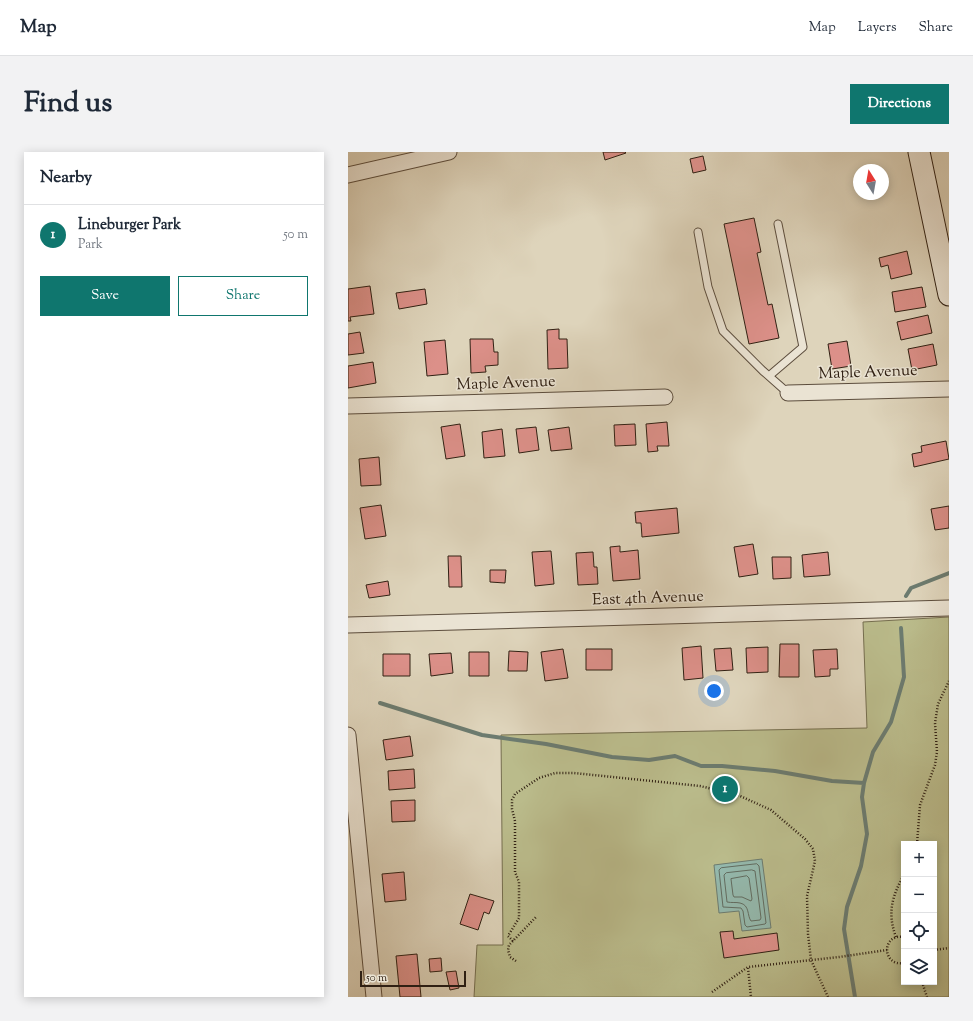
<!DOCTYPE html>
<meta charset="utf-8">
<style>
:root{--surface:#fff;--page:#f2f2f3;--text:#1f2937;--muted:#747a83;--line:#e0e1e3;--accent:#0f766e}
body{margin:0;font-family:"Sorts Mill Goudy",serif;background:var(--page);color:var(--text)}
.controls{position:absolute;right:12px;bottom:12px;display:grid;overflow:hidden;border-radius:0px;box-shadow:0 2px 10px #0003}
.controls button{width:36px;height:36px;display:grid;place-items:center;padding:0;border:0;border-bottom:1px solid var(--line);background:var(--surface);color:var(--text);font:20px sans-serif}
.compass{position:absolute;left:505px;top:12px;width:36px;height:36px;border-radius:50%;background:var(--surface);box-shadow:0 2px 10px #0003;rotate:349deg}
.scale{position:absolute;left:12px;bottom:10px;width:106px;box-sizing:border-box;padding-left:4px;border:2px solid #302013;border-top:0;font-size:11px;line-height:14px;white-space:nowrap;color:#302013;-webkit-text-stroke:3px #eae3d3;paint-order:stroke}
.you{position:absolute;left:366px;top:539px;width:14px;height:14px;margin:-10px;border:3px solid #fff;border-radius:50%;background:#1a73e8;box-shadow:0 0 0 6px #1a73e833}
.badge{display:grid;place-items:center;width:26px;height:26px;border-radius:50%;background:var(--accent);color:#fff;font-size:13px;font-weight:700}
.pin{position:absolute;translate:-50% -50%;border:2px solid #fff;box-shadow:0 1px 4px #0006}
.list{margin:0;padding:0;list-style:none}
h2{display:flex;justify-content:space-between;align-items:center;height:52px;margin:0;padding:0 16px;font-size:17px}
h2 small{font-size:13px;font-weight:400;color:var(--muted)}
.list li{display:grid;grid-template-columns:26px 1fr auto;gap:12px;align-items:center;box-sizing:border-box;height:60px;padding:0 16px;border-top:1px solid var(--line)}
.list b{display:block;font-size:15px;white-space:nowrap}
.list p{margin:0;font-size:13px;white-space:nowrap;color:var(--muted)}
.list em{font-size:13px;font-style:normal;color:var(--muted)}
.actions{display:flex;gap:8px;padding:12px 16px}
.actions a{flex:1;padding:9px 0;border:1px solid var(--accent);border-radius:0px;text-align:center;font-size:14px;color:var(--accent)}
.actions .main{background:var(--accent);color:#fff}
.icon{flex:none;width:22px;height:22px;fill:none;stroke:currentColor;stroke-width:2;stroke-linecap:round;stroke-linejoin:round}
.map{position:relative;flex:none;width:601px;height:845px;overflow:hidden;border-radius:0px}
header{display:flex;align-items:center;gap:24px;box-sizing:border-box;height:56px;padding:0 20px;background:var(--surface);border-bottom:1px solid var(--line)}
header strong{font-size:19px}
nav{display:flex;gap:22px;margin-inline-start:auto;font-size:14px}
.intro{display:flex;align-items:center;justify-content:space-between;box-sizing:border-box;height:96px;padding:0 24px}
h1{margin:0;font-size:28px}
.button{padding:10px 18px;border-radius:0px;background:var(--accent);color:#fff;font-size:14px;font-weight:700}
main{display:flex;gap:24px;padding:0 24px}
aside{flex:1;background:var(--surface);border-radius:0px;box-shadow:0 2px 10px #0003}
.map>svg:first-child{display:block}
.green{fill:#babb8b;stroke:#756e4f;fill-rule:evenodd}
.water{fill:#94b8ac;stroke:#6c7b6f}
.lines{fill:none;stroke-linecap:round;stroke-linejoin:round}
.shore{stroke:#626c60;stroke-width:1}
.stream{stroke:#6c7b6f;stroke-width:4}
.building{fill:#dc9089;stroke:#302013}
.lane-casing{stroke:#5c4d3d;stroke-width:9}
.street-casing{stroke:#5c4d3d;stroke-width:17}
.secondary-casing{stroke:#302013;stroke-width:23}
.path{stroke:#302013;stroke-width:2.5;stroke-dasharray:1 2;stroke-linecap:butt}
.lane{stroke:#eae3d3;stroke-width:7}
.street{stroke:#eae3d3;stroke-width:15}
.secondary{stroke:#eae3d3;stroke-width:21}
.labels{text-anchor:middle;dominant-baseline:central;stroke-width:3;stroke-linejoin:round;paint-order:stroke}
.street-label{font-size:16px;fill:#302013;stroke:#eae3d3}
</style>
<header>
<strong>Map</strong>
<nav><a>Map</a><a>Layers</a><a>Share</a></nav>
</header>
<div class="intro"><h1>Find us</h1><a class="button">Directions</a></div>
<main>
<aside>
<h2>Nearby<small></small></h2>
<ul class="list">
<li><span class="badge">1</span><div><b>Lineburger Park</b><p>Park</p></div><em>50 m</em></li>
</ul>
<div class="actions"><a class="main">Save</a><a>Share</a></div>
</aside>
<div class="map">
<svg width="601" height="845" viewBox="0 0 601 845">
<rect width="100%" height="100%" fill="#ded4bb"/>
<filter id="stains"><feTurbulence type="fractalNoise" baseFrequency=".005" numOctaves="4"/><feColorMatrix values="0 0 0 0 .2 0 0 0 0 .09 0 0 0 0 .02 0 0 0 .5 -.17"/></filter>
<radialGradient id="worn" r=".72"><stop offset=".6" stop-color="#630" stop-opacity="0"/><stop offset="1" stop-color="#630" stop-opacity=".3"/></radialGradient>
<!-- green -->
<path class="green" d="M 601,465 L 601,845 L 126,845 L 129,793 L 155,793 L 153,583 L 519,576 L 515,470 ZM 556,692 L 586,692 L 586,830 L 556,830 Z"/>
<!-- water -->
<path class="water" d="M 414,707 L 423,776 L 394,779 L 391,759 L 371,761 L 366,713 Z"/>
<g class="lines">
<!-- shore -->
<path class="shore" d="M 409,712 L 411,714 L 418,771 L 417,772 L 399,775 L 397,773 L 395,759 L 393,756 L 375,755 L 371,718 L 373,716 Z
M 404,718 L 407,719 L 413,766 L 412,768 L 403,769 C 399,764 402,753 392,751 C 388,750 384,751 379,750 L 376,723 L 378,721 Z
M 399,724 L 401,726 L 404,747 L 403,749 L 394,745 L 386,745 L 385,743 L 383,727 Z"/>
<!-- stream -->
<path class="stream" d="M 558,444 L 563,436 L 601,421
M 32,551 L 134,583 L 198,592 L 264,605 L 301,608 L 327,604 L 353,614 L 374,614 L 427,619 L 484,629 L 516,631
M 507,845 L 496,777 L 499,755 L 513,714 L 519,682 L 514,645 L 516,631 L 525,600 L 543,570 L 556,525 L 553,476"/>
</g>
<!-- building -->
<path class="building" d="M 255,0 L 277,0 L 278,1 L 257,8 Z
M 355,4 L 358,18 L 345,21 L 342,7 Z
M 406,66 L 413,100 L 409,101 L 420,153 L 424,152 L 431,186 L 401,192 L 376,72 Z
M 559,99 L 564,122 L 543,127 L 540,113 L 533,115 L 531,106 Z
M 22,134 L 26,162 L 2,165 L 3,169 L 0,169 L 0,137 Z
M 574,135 L 578,155 L 547,160 L 544,140 Z
M 77,137 L 79,152 L 51,157 L 48,141 Z
M 580,163 L 584,181 L 553,188 L 549,170 Z
M 211,177 L 211,187 L 219,187 L 220,216 L 200,217 L 199,178 Z
M 12,180 L 16,201 L 0,203 L 0,182 Z
M 122,187 L 145,187 L 146,200 L 150,200 L 150,213 L 137,214 L 138,220 L 123,221 Z
M 97,188 L 100,222 L 79,224 L 76,190 Z
M 499,189 L 503,214 L 484,217 L 480,192 Z
M 585,192 L 589,213 L 564,218 L 560,197 Z
M 25,210 L 28,231 L 0,236 L 0,214 Z
M 319,270 L 321,294 L 309,294 L 310,299 L 300,300 L 298,272 Z
M 112,272 L 117,304 L 98,307 L 93,275 Z
M 287,272 L 288,293 L 267,294 L 266,273 Z
M 188,275 L 191,298 L 171,301 L 168,277 Z
M 221,275 L 224,297 L 203,299 L 200,278 Z
M 154,277 L 157,304 L 136,306 L 134,280 Z
M 598,289 L 601,307 L 566,315 L 564,302 L 574,300 L 573,294 Z
M 31,305 L 33,333 L 13,334 L 11,307 Z
M 33,353 L 38,384 L 17,387 L 12,356 Z
M 601,354 L 601,376 L 587,378 L 583,357 Z
M 329,356 L 331,381 L 294,385 L 293,371 L 288,371 L 287,360 Z
M 405,392 L 410,422 L 391,425 L 386,395 Z
M 272,394 L 272,400 L 290,398 L 292,427 L 265,429 L 262,395 Z
M 203,399 L 206,432 L 187,434 L 184,400 Z
M 245,400 L 246,415 L 249,415 L 250,432 L 230,433 L 228,401 Z
M 480,400 L 482,423 L 456,425 L 454,403 Z
M 100,404 L 113,404 L 114,435 L 101,435 Z
M 424,405 L 443,405 L 443,426 L 425,427 Z
M 142,418 L 158,418 L 157,431 L 142,430 Z
M 40,429 L 42,443 L 21,446 L 18,433 Z
M 432,492 L 451,492 L 451,525 L 431,525 Z
M 353,494 L 355,526 L 336,528 L 334,496 Z
M 420,495 L 420,520 L 399,521 L 398,496 Z
M 383,496 L 385,518 L 368,519 L 366,497 Z
M 215,497 L 220,526 L 197,529 L 193,500 Z
M 238,497 L 264,497 L 264,518 L 238,518 Z
M 489,497 L 490,517 L 482,517 L 482,524 L 467,525 L 465,498 Z
M 161,499 L 180,500 L 179,519 L 160,519 Z
M 121,500 L 141,500 L 141,524 L 121,524 Z
M 103,501 L 105,521 L 83,524 L 81,502 Z
M 35,502 L 62,502 L 62,524 L 35,524 Z
M 62,584 L 65,604 L 38,608 L 35,588 Z
M 66,617 L 67,636 L 41,638 L 40,619 Z
M 67,648 L 67,669 L 44,670 L 43,649 Z
M 56,720 L 58,748 L 37,750 L 34,722 Z
M 122,742 L 146,749 L 141,762 L 136,760 L 130,778 L 112,772 Z
M 385,779 L 386,787 L 429,781 L 431,798 L 376,806 L 372,780 Z
M 69,802 L 73,845 L 52,845 L 48,804 Z
M 93,806 L 94,819 L 82,820 L 81,807 Z
M 108,819 L 111,836 L 102,838 L 98,820 Z"/>
<g class="lines">
<!-- lane casing -->
<g class="lane-casing">
<path id="lane" d="M 350,80 L 360,135 L 375,179 L 415,219 L 440,241
M 421,224 L 455,195 L 430,72"/>
</g>
<!-- street casing -->
<g class="street-casing">
<path id="street" d="M 0,23 L 101,0
M 440,241 L 601,237
M 0,254 L 317,245
M 0,473 L 601,456
M 0,583 L 26,845"/>
</g>
<!-- secondary casing -->
<g class="secondary-casing">
<path id="secondary" d="M 571,0 L 601,143"/>
</g>
<!-- path -->
<path class="path" d="M 569,692 L 572,653 L 587,613 L 589,600 L 587,571 L 590,552 L 601,529
M 548,785 C 539,761 544,744 556,723
M 556,785 C 533,781 534,815 556,811
M 165,789 L 160,784 L 171,766 L 171,730 L 167,720 L 167,669 L 164,657 L 164,648 L 167,642 L 191,626 L 207,621 L 226,621 L 352,634 L 390,643 L 423,658 L 457,687 L 465,697 L 467,709 L 459,744 L 460,782 L 463,808 L 480,845
M 586,798 L 601,796
M 168,809 L 162,805 L 160,798 L 161,793 L 189,764
M 400,816 L 403,845
M 574,830 L 579,845
M 364,840 L 400,815 L 491,805 L 539,798"/>
<!-- lane -->
<use href="#lane" class="lane"/>
<!-- street -->
<use href="#street" class="street"/>
<!-- secondary -->
<use href="#secondary" class="secondary"/>
</g>
<g class="labels">
<!-- street labels -->
<g class="street-label">
<text transform="translate(520 221) rotate(-2)">Maple Avenue</text>
<text transform="translate(158 232) rotate(-2)">Maple Avenue</text>
<text transform="translate(300 447) rotate(-2)">East 4th Avenue</text>
</g>
</g>
<rect width="100%" height="100%" filter="url(#stains)"/>
<rect width="100%" height="100%" fill="url(#worn)"/>
</svg>
<div class="controls">
<button>+</button>
<button>−</button>
<button><svg class="icon" aria-label="locate" viewBox="0 0 24 24"><circle cx="12" cy="12" r="6"/><path d="M12 2v4M12 18v4M2 12h4M18 12h4"/></svg></button>
<button><svg class="icon" aria-label="layers" viewBox="0 0 24 24"><path d="M12 4l9 5-9 5-9-5zM3 14l9 5 9-5"/></svg></button>
</div>
<svg class="compass" viewBox="-18 -18 36 36"><path d="M0-13l5 13h-10z" fill="#e53935"/><path d="M0 13l5-13h-10z" fill="#747a83"/></svg>
<div class="scale">50 m</div>
<div class="you"></div>
<div class="pin badge" style="left:377px;top:637px">1</div>
</div>
</main>
